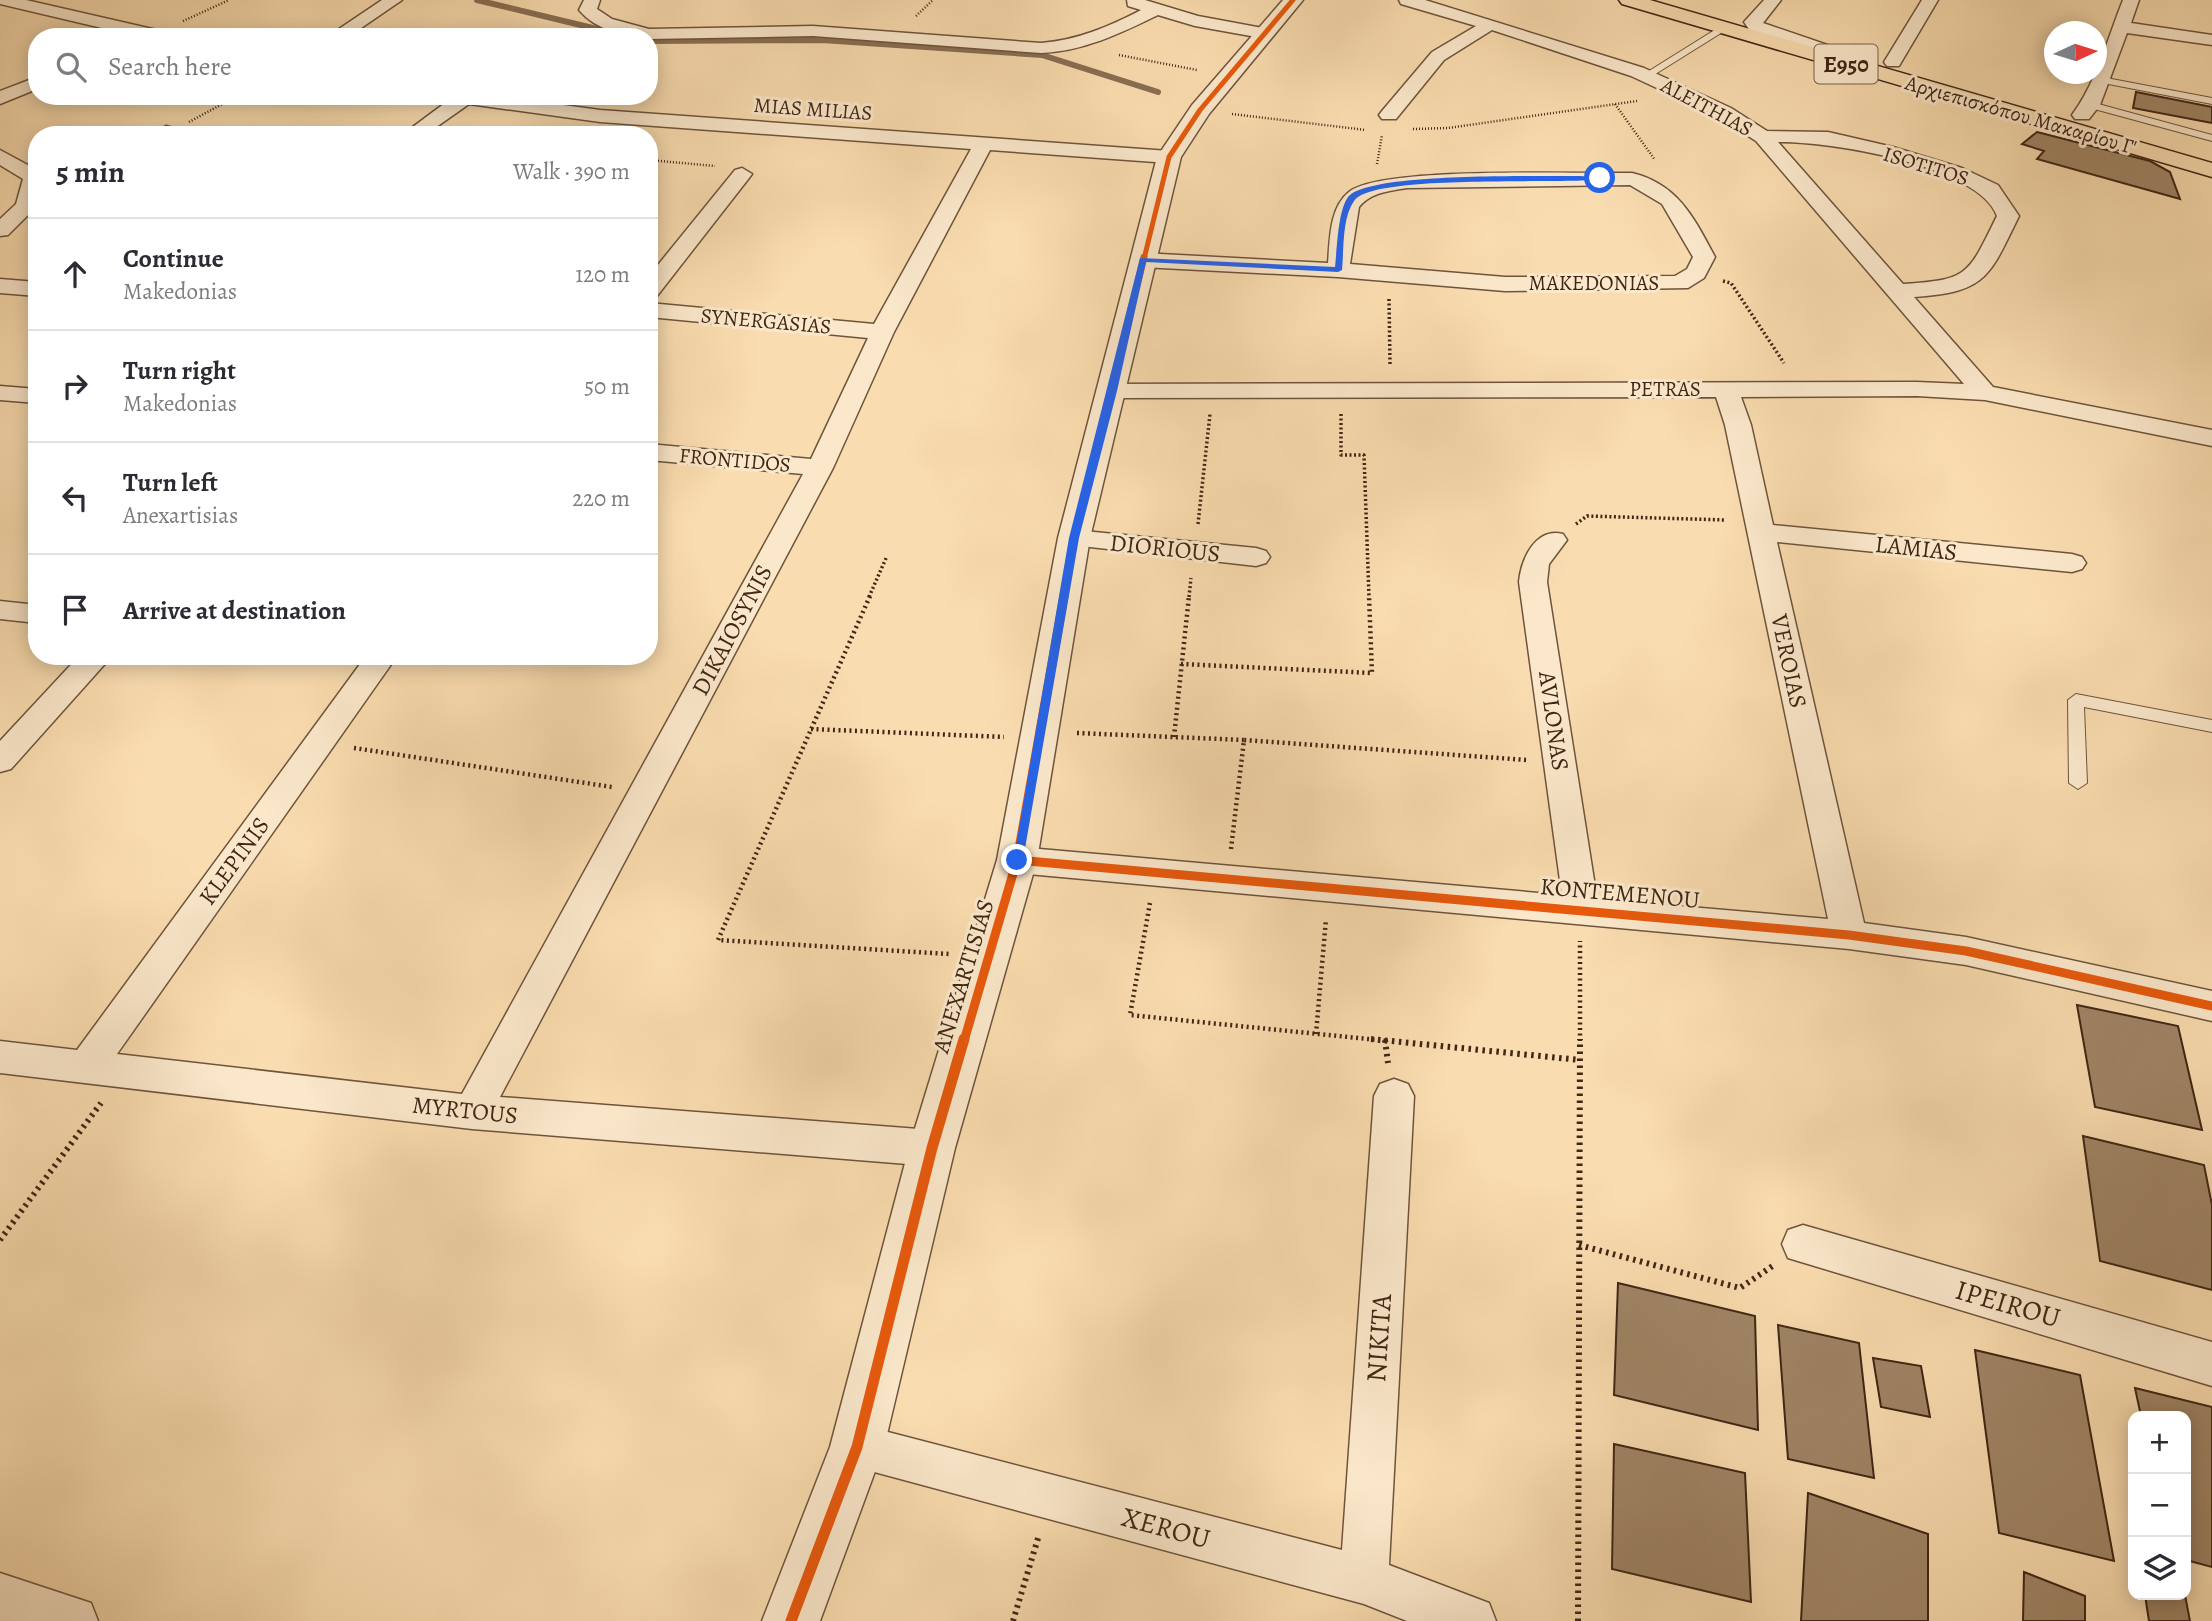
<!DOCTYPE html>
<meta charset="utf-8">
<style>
:root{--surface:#fff;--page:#f2f2f3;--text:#2b2b33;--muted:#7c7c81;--line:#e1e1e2}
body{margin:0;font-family:Alegreya,serif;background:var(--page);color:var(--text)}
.controls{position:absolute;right:21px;bottom:21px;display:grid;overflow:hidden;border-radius:14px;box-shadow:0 4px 18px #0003}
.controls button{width:63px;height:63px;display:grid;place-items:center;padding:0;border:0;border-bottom:2px solid var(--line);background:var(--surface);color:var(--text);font:35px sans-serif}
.compass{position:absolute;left:2044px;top:21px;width:63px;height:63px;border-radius:50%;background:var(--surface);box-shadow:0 4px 18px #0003;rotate:86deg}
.stop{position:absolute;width:21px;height:21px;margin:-16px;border:5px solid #2563eb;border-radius:50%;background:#fff}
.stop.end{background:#2563eb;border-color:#fff;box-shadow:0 2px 7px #0008}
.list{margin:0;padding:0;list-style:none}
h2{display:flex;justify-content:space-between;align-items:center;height:91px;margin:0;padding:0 28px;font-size:30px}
h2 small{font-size:23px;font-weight:400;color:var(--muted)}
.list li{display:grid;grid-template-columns:46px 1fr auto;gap:21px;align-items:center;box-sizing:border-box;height:112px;padding:0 28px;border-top:2px solid var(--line)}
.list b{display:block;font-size:26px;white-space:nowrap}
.list p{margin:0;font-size:23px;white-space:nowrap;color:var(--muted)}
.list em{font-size:23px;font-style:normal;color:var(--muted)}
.icon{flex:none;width:38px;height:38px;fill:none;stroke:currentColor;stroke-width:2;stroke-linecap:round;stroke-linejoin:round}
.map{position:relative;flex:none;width:2212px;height:1621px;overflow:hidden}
.search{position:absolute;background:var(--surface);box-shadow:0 4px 18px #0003;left:28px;top:28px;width:630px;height:77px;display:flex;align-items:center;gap:18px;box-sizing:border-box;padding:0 24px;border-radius:28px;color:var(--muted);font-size:26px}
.panel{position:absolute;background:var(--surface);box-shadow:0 4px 18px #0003;left:28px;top:126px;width:630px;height:539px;border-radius:28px}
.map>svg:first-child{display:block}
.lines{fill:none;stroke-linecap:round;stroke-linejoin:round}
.stream{stroke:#896e53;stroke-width:6}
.building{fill:#a08566;stroke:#3f2616;stroke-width:2}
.service-casing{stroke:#6e543c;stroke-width:2}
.minor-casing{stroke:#6e543c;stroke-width:3}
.tertiary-casing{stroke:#6e543c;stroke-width:3}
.primary-casing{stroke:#3f2616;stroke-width:3}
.path-far3{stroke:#3f2616;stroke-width:2.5;stroke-dasharray:1 2;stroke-linecap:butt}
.path-far2{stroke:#3f2616;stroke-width:3.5;stroke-dasharray:2 2.5;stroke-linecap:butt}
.path-far1{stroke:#3f2616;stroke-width:4.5;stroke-dasharray:2 3.5;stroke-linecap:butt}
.path{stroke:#3f2616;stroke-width:6;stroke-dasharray:2.5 4.5;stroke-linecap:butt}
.service{fill:#fbe8cb;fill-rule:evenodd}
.minor{fill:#fbe8cb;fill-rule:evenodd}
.tertiary{fill:#fbe8cb;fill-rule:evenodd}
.primary{fill:#f9dcaf;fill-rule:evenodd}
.cycleway-far3-casing{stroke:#fbe8cb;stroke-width:8}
.cycleway-far2-casing{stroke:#fbe8cb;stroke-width:10}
.cycleway-far1-casing{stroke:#fbe8cb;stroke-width:13}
.cycleway-casing{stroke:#fbe8cb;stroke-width:16}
.cycleway-far3{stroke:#e8590c;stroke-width:5}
.cycleway-far2{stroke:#e8590c;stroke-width:7}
.cycleway-far1{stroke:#e8590c;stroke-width:9}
.cycleway{stroke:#e8590c;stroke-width:11}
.route{fill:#2563eb}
.labels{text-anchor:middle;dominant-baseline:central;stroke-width:6;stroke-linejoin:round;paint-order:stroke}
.far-street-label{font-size:21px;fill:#3f2616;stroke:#fbe8cb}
.shield{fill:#fbe8cb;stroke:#77604c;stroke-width:2}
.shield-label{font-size:23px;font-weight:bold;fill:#3f2616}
.street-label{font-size:24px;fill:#3f2616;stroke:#fbe8cb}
.near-street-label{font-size:28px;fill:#3f2616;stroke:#fbe8cb}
</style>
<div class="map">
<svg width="2212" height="1621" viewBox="0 0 2212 1621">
<rect width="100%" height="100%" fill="#f9dcaf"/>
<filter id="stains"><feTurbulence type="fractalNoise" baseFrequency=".00286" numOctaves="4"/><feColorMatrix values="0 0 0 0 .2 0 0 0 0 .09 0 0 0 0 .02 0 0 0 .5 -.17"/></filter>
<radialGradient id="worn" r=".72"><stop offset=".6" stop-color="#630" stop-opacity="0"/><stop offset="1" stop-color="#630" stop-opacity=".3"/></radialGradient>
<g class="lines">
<!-- stream -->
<path class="stream" d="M 477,0 L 630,37
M 649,41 L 822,40 L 1042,55 L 1158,92"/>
</g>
<!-- building -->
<path class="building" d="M 2136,92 L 2212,107 L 2212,123 L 2133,108 Z
M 2037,132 L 2150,161 L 2170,172 L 2180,199 L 2037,159 L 2044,151 L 2022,144 Z
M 2077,1005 L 2178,1026 L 2202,1130 L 2095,1107 Z
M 2083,1136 L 2204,1165 L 2212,1205 L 2212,1290 L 2100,1261 Z
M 1618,1283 L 1755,1316 L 1758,1430 L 1614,1395 Z
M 1778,1325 L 1859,1343 L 1874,1478 L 1788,1459 Z
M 1975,1350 L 2080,1375 L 2114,1561 L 1999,1533 Z
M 1873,1358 L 1921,1366 L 1930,1417 L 1881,1407 Z
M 2135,1388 L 2212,1407 L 2212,1567 L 2186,1560 L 2186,1416 L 2141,1416 Z
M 1614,1444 L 1745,1473 L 1751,1602 L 1612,1569 Z
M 1808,1493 L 1928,1534 L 1928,1621 L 1801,1621 Z
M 2024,1572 L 2085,1596 L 2085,1621 L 2023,1621 Z
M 2145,1595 L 2185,1595 L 2190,1621 L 2149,1621 Z"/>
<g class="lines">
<!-- service casing -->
<g class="service-casing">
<path id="service" d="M 1721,26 L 1729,28 L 1649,78 L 1641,76 Z
M 2101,77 L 2212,98 L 2212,104 L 2098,82 L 2098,78 Z
M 2091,102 L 2212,135 L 2212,141 L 2087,107 L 2086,105 Z
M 2076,694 L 2212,720 L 2212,732 L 2084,707 L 2087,783 L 2078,789 L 2069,783 L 2068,700 Z"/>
</g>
<!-- minor casing -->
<g class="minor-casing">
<path id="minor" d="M 0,0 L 26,0 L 170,33 L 173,37 L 140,37 L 0,4 Z
M 382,0 L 402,0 L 348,37 L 327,37 Z
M 584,0 L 600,0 L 597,9 L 612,19 L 649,29 L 813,26 L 1041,43 C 1078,40 1108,27 1141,10 L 1128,6 L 1127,0 L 1145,0 L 1198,16 L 1268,29 L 1271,33 L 1262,38 L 1195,26 L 1158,15 C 1119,34 1084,51 1041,53 L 813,36 L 649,39 L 649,37 C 624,37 596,30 579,10 Z
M 1399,0 L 1425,0 L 1644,68 L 1731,108 L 1767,131 L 1828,132 L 1893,147 L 1962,168 L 1998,185 L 2019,216 C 1989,277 1987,292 1914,297 L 1993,387 L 2212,430 L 2212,446 L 1985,400 L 1917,396 L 1741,397 L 1751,425 L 1773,525 L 2072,554 L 2082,557 L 2086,563 L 2082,569 L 2072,572 L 1777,542 L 1864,923 L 1966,937 L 2212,991 L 2212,1021 L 1966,965 L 1849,949 L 1017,873 L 1005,869 L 1000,860 L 1005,851 L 1017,847 L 1562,895 L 1519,582 C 1521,559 1536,527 1563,534 L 1567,540 L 1549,564 L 1547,582 L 1597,899 L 1828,919 L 1725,425 L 1716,397 L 1113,398 L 1104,396 L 1101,391 L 1104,386 L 1113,384 L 1917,382 L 1964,384 L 1756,141 L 1717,116 L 1631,76 L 1492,30 L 1444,60 L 1396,119 L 1382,119 L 1379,115 L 1382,111 L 1432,52 L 1476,26 L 1401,4 ZM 1778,142 C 1828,141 1979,165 1997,216 C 1968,274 1970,280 1903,284 Z
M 1764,0 L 1781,0 L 1763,23 L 1848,52 L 1869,68 L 1860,73 L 1836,60 L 1750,31 L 1744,22 Z
M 1922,0 L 1938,0 L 1899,66 L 1887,66 L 1884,62 Z
M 2123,0 L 2139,0 L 2131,23 L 2212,35 L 2212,45 L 2127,33 L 2100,105 L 2089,119 L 2075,119 L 2072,115 C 2097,81 2107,40 2123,0 Z
M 37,77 L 37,89 L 0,104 L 0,91 Z
M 445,96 L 497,96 L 600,110 L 1169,151 L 1179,157 L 1169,163 L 990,150 L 894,332 L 833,468 L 500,1097 L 932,1130 L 946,1136 L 952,1148 L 946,1160 L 932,1166 L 472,1129 L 0,1073 L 0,1041 L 77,1050 L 366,656 L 397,656 L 117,1054 L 462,1094 L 803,474 L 649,460 L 649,444 L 811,459 L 868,338 L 649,317 L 649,303 L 874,324 L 971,149 L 600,122 L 469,104 L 425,135 L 402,135 L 449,100 Z
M 166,126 L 173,128 L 174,135 L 151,135 Z
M 0,150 L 37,170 L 37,206 L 8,235 L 0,236 L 0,219 L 16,204 L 23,179 L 0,165 Z
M 742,168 L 752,174 L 749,178 L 657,296 L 649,298 L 649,276 L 735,170 Z
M 1632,173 C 1678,184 1694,218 1715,257 L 1704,278 L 1688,288 L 1505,291 L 1338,277 L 1142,267 L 1131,260 L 1142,253 L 1328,263 C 1330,240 1329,208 1349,192 C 1381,166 1581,174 1632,173 ZM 1630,185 L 1662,204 L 1693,257 L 1687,269 L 1675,276 L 1505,277 L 1350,264 L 1359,207 C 1371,192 1390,191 1407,188 Z
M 0,279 L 37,282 L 37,296 L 0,293 Z
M 0,386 L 37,389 L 37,403 L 0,400 Z
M 1074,530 L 1256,548 L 1266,551 L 1270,557 L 1266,563 L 1256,566 L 1064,544 L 1060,538 L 1064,532 Z
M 0,601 L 37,605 L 37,623 L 0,619 Z
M 79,656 L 112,656 L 11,769 L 0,772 L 0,741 Z
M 1394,1079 L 1408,1084 L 1414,1096 L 1389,1565 L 1489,1603 L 1496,1621 L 1407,1621 L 1364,1604 L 841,1463 L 834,1447 L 841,1431 L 857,1424 L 1342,1550 L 1374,1096 L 1380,1084 Z
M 1803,1225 L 2212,1342 L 2212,1386 L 1788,1258 L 1782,1244 L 1788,1230 Z
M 0,1573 L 91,1603 L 98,1621 L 0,1621 Z"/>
</g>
<!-- tertiary casing -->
<g class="tertiary-casing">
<path id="tertiary" d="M 1283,0 L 1303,0 L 1209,114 L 1181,157 L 1090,538 L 1037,860 L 955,1148 L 884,1447 L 820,1621 L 762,1621 L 830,1447 L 909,1148 L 997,860 L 1058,538 L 1157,157 L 1192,105 Z"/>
</g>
<!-- primary casing -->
<g class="primary-casing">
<path id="primary" d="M 1619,0 L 1650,0 L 2212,163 L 2212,177 L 1622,4 Z"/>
</g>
<!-- path-far3 -->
<path class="path-far3" d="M 916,16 L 933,0
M 183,21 L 229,0
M 1119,55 L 1197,70
M 1615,104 L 1655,160
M 1232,114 L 1366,130
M 189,122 L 237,96
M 1413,129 L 1448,128 L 1637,101
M 649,160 L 715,166
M 1377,164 L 1382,135"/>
<!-- path-far2 -->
<path class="path-far2" d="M 1723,281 L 1731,283 L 1784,363
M 1389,299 L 1390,364
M 1341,414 L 1341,455 L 1364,455 L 1369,597
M 1198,524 L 1210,414
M 1576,524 L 1587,516 L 1726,520
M 869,597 L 887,556
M 1189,597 L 1191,578"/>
<!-- path-far1 -->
<path class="path-far1" d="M 870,596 L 718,940 L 949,954
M 1181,664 L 1372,673 L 1369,596
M 811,729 L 1004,737
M 1077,733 L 1244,740
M 1174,737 L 1189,596
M 354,748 L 612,787
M 1231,849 L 1244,740 L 1527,760
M 1150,903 L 1130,1015 L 1388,1041
M 1316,1034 L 1326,919
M 1580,1041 L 1580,941"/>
<!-- path -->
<path class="path" d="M 1371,1039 L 1580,1060
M 1385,1040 L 1388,1063
M 0,1240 L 101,1103
M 1579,1245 L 1740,1288 L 1774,1265
M 1013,1621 L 1039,1535
M 1578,1621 L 1580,1039"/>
<!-- service -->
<use href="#service" class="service"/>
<!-- minor -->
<use href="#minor" class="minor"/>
<!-- tertiary -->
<use href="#tertiary" class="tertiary"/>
<!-- primary -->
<use href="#primary" class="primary"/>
<!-- cycleway-far3 casing -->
<g class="cycleway-far3-casing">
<path id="cycleway-far3" d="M 1144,259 L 1169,157 L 1200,110 L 1293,0"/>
</g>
<!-- cycleway-far2 casing -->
<g class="cycleway-far2-casing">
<path id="cycleway-far2" d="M 1063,597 L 1074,538 L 1144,257"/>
</g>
<!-- cycleway-far1 casing -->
<g class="cycleway-far1-casing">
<path id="cycleway-far1" d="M 1017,860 L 1849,935 L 1966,951 L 2212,1006
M 964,1041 L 1017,860 L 1064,596"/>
</g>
<!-- cycleway casing -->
<g class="cycleway-casing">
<path id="cycleway" d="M 791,1621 L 857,1447 L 932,1148 L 964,1039"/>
</g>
<!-- cycleway-far3 -->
<use href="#cycleway-far3" class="cycleway-far3"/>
<!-- cycleway-far2 -->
<use href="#cycleway-far2" class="cycleway-far2"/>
<!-- cycleway-far1 -->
<use href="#cycleway-far1" class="cycleway-far1"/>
<!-- cycleway -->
<use href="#cycleway" class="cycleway"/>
</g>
<!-- route -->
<path class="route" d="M 1600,176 L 1603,179 C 1562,185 1372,173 1354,201 C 1342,218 1344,249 1342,270 L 1338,272 L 1146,262 L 1117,391 L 1079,538 L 1023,860 L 1021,863 L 1013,863 L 1069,538 L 1140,258 L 1335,267 C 1337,250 1338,205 1350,195 C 1379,171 1555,177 1600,176 Z"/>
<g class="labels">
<!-- far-street labels -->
<g class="far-street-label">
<text transform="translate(1707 107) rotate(28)">ALEITHIAS</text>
<text transform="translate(813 109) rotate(4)">MIAS MILIAS</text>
<text transform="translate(2021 115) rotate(16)">Αρχιεπισκόπου Μακαρίου Γ'</text>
<text transform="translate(1926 166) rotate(17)">ISOTITOS</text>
<text x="1594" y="283">MAKEDONIAS</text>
<text transform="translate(766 321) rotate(5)">SYNERGASIAS</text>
<text x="1665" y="389">PETRAS</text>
<text transform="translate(735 460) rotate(5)">FRONTIDOS</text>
</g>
<!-- shield labels -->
<rect class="shield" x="1814.5" y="44.5" width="63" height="39" rx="5"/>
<g class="shield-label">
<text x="1846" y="64">E950</text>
</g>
<!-- street labels -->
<g class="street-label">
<text transform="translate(1165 548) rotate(6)">DIORIOUS</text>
<text transform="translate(1916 548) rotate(6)">LAMIAS</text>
<text transform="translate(732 630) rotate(-62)">DIKAIOSYNIS</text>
<text transform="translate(1789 661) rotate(78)">VEROIAS</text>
<text transform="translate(1554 721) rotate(82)">AVLONAS</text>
<text transform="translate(234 861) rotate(-54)">KLEPINIS</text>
<text transform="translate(1620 893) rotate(5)">KONTEMENOU</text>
<text transform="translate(963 976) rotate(-73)">ANEXARTISIAS</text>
<text transform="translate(465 1110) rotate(6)">MYRTOUS</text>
</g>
<!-- near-street labels -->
<g class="near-street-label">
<text transform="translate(2008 1304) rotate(16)">IPEIROU</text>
<text transform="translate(1379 1338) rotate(-86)">NIKITA</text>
<text transform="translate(1166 1528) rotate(15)">XEROU</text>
</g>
</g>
<rect width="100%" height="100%" filter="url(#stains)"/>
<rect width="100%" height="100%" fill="url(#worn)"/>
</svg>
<div class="controls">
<button>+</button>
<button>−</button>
<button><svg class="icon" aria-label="layers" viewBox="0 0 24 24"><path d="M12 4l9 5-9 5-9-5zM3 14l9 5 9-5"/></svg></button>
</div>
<svg class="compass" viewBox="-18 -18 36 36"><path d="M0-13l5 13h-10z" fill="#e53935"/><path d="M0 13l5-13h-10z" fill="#7c7c81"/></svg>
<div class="stop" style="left:1600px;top:178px"></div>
<div class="stop end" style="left:1017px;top:860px"></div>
<div class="search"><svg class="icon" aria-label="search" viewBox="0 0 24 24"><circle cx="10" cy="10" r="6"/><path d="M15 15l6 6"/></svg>Search here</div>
<section class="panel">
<h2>5 min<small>Walk · 390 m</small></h2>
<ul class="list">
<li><svg class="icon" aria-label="ahead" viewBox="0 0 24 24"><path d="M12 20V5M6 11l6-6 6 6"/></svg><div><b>Continue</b><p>Makedonias</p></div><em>120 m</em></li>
<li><svg class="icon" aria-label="right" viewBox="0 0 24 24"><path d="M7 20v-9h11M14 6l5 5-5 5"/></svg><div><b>Turn right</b><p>Makedonias</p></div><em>50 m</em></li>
<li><svg class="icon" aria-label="left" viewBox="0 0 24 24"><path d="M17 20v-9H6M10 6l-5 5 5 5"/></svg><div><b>Turn left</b><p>Anexartisias</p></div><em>220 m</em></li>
<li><svg class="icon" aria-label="arrive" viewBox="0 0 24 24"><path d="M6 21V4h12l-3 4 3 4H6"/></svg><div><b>Arrive at destination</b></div></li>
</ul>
</section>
</div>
